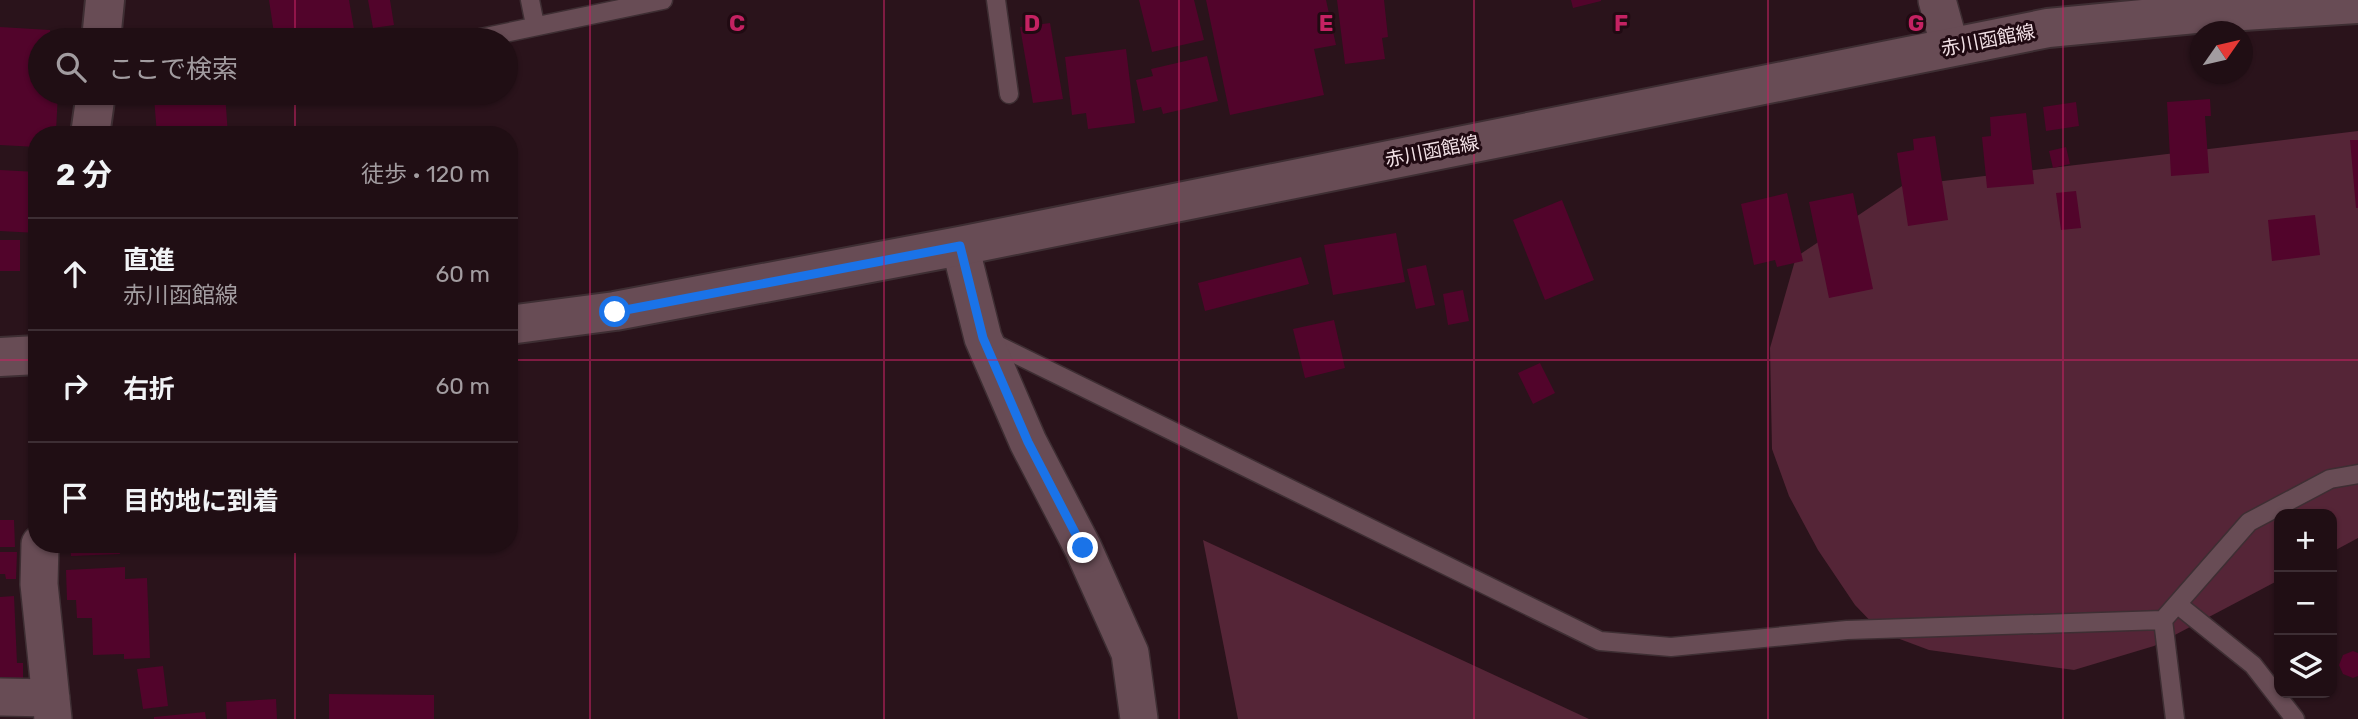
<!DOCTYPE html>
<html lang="ja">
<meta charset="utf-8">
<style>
:root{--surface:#200e14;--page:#2d1c22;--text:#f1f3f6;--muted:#a29ca0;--line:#3d2e34}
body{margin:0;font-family:Rubik,"Noto Sans JP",sans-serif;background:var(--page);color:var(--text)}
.controls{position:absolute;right:21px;bottom:21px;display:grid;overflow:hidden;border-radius:14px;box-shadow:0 2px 5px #0004}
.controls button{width:63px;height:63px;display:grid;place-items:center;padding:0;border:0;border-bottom:2px solid var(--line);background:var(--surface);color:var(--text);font:35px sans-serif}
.compass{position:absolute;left:2190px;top:21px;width:63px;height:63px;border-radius:50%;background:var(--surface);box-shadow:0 2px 5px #0004;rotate:56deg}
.stop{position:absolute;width:21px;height:21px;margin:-16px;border:5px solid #1a73e8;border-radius:50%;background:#fff}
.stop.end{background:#1a73e8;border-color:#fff;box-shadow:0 2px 7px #0008}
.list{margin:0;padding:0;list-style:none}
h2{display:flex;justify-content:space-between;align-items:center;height:91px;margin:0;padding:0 28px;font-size:30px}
h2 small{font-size:23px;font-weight:400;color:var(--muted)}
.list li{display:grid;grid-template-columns:46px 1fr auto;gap:21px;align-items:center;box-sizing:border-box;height:112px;padding:0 28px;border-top:2px solid var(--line)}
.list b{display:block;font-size:26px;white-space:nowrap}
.list p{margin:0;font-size:23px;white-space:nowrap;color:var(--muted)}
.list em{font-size:23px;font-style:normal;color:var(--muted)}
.icon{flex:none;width:38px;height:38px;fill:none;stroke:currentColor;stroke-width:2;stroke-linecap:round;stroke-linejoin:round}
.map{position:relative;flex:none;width:2358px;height:719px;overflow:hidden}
.search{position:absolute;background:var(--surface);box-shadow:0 2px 5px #0004;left:28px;top:28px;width:490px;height:77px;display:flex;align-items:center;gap:18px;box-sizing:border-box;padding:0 24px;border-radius:38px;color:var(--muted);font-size:26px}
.panel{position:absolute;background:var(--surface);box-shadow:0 2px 5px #0004;left:28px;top:126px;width:490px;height:427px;border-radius:28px}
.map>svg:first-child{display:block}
.green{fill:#552537}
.building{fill:#52042b}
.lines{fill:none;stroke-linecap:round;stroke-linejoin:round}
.service-casing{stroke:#3e2e33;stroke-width:21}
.minor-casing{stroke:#3e2e33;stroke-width:40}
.tertiary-casing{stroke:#3e2e33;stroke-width:42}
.secondary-casing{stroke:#3e2e33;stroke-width:42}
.service{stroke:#684c55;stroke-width:18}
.minor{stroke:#684c55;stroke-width:37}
.tertiary{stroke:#684c55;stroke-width:38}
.secondary{stroke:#684c55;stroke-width:38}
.route{stroke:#1a73e8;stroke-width:9}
.grid{fill:none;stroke:#c42262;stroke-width:2;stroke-opacity:0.55}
.labels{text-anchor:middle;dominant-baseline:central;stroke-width:6;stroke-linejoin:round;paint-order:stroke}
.street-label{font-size:19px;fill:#f2e1e6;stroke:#200a12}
.grid-label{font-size:23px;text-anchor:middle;font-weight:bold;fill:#c42262;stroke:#200a12;stroke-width:6;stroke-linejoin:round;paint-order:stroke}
</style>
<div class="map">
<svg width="2358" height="719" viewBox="0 0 2358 719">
<rect width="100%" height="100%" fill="#2a131b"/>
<!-- green -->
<path class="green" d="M 2358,131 L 2358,538 L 2332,552 L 2332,514 L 2279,514 L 2279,580 L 2154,646 L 2074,670 L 1929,650 L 1881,632 L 1855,605 L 1818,550 L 1789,496 L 1772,449 L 1770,348 L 1796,257 L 1902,186 Z
M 1203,540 L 1589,719 L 1238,719 Z"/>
<!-- building -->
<path class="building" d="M 269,0 L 349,0 L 354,29 L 275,40 Z
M 368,0 L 390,0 L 394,25 L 373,28 Z
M 1139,0 L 1194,0 L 1204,40 L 1152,52 Z
M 1206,0 L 1326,0 L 1336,45 L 1314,49 L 1324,95 L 1230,115 Z
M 1337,0 L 1384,0 L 1388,37 L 1382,38 L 1385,59 L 1345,64 Z
M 1571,0 L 1601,0 L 1601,1 L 1573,8 Z
M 1050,23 L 1063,99 L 1033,103 L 1020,27 Z
M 0,27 L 50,30 L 50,40 L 40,40 L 40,93 L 58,93 L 56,131 L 43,130 L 43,135 L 37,135 L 37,147 L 0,145 Z
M 220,28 L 221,40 L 204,40 L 203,30 Z
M 1126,49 L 1135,123 L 1088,129 L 1086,113 L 1072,115 L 1065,57 Z
M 1207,56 L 1218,101 L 1163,114 L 1161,107 L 1143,111 L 1136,80 L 1153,76 L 1151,69 Z
M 225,93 L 228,135 L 157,135 L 154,97 Z
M 2210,99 L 2211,116 L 2205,116 L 2209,173 L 2171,176 L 2167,102 Z
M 2076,102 L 2079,126 L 2046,131 L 2043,107 Z
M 2026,113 L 2034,184 L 1987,188 L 1982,137 L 1991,136 L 1990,117 Z
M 1935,136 L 1948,220 L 1908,226 L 1897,153 L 1914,150 L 1913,139 Z
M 2350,140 L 2358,140 L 2358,208 L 2356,208 Z
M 2066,147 L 2070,164 L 2053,168 L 2049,151 Z
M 0,170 L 37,172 L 37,233 L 0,231 Z
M 2076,191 L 2081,228 L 2061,230 L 2056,193 Z
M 1787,193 L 1803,261 L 1777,267 L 1775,260 L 1754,265 L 1741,204 Z
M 1853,193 L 1873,289 L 1829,298 L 1809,202 Z
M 1562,200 L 1594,280 L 1545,300 L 1513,220 Z
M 2315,215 L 2320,255 L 2272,261 L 2268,220 Z
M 1396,233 L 1405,282 L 1333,295 L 1324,245 Z
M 0,240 L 20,240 L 20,271 L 0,271 Z
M 1301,257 L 1309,284 L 1205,311 L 1198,283 Z
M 1426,265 L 1435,305 L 1416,309 L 1407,269 Z
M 1463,290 L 1469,321 L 1448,325 L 1443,294 Z
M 1334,320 L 1345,368 L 1305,378 L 1293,329 Z
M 1540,363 L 1555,393 L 1533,404 L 1518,373 Z
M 0,520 L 14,520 L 15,547 L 0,547 Z
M 70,544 L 119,544 L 120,554 L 71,556 Z
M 0,552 L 17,552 L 16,579 L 6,579 L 5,574 L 0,574 Z
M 125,567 L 125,579 L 147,578 L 150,658 L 124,659 L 124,654 L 93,655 L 92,618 L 77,618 L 76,600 L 67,600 L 66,570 Z
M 14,596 L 17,663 L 23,663 L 23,684 L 0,685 L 0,597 Z
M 2353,651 L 2358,653 L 2358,676 L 2353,678 L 2343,674 L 2339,665 L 2343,655 Z
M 163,666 L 168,706 L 143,709 L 137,669 Z
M 329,694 L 434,695 L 434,719 L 329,719 Z
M 276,699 L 277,719 L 227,719 L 226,702 Z
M 205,712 L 206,719 L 154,719 L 154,717 Z"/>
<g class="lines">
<!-- service casing -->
<g class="service-casing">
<path id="service" d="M 530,0 L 535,25
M 996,0 L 1009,94
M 471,40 L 663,0
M 989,341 L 1600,641 L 1671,647 L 1847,630 L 2163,620 L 2175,719
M 2177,604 L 2253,665 L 2295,719
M 2163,620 L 2249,522 L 2330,479 L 2358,474"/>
</g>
<!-- minor casing -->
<g class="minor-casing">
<path id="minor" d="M 1937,0 L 1950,47
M 960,246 L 983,338 L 1028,442 L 1083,548 L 1130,653 L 1139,719
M 40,544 L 39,584 L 53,719
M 0,697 L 51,698"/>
</g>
<!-- tertiary casing -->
<g class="tertiary-casing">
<path id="tertiary" d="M 101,40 L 105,0
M 90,135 L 96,93"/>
</g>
<!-- secondary casing -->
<g class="secondary-casing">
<path id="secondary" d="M 509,325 L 615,311 L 960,246 L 2048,28 L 2195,14 L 2358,4
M 0,357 L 37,355"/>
</g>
<!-- service -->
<use href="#service" class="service"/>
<!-- minor -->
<use href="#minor" class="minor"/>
<!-- tertiary -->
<use href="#tertiary" class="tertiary"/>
<!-- secondary -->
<use href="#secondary" class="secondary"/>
</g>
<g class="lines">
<!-- route -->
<path class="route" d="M 615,312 L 960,246 L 983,338 L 1028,442 L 1083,548"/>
</g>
<!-- grid -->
<path class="grid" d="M 295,0 L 295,40M 590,0 L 590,719M 884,0 L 884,719M 1179,0 L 1179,719M 1474,0 L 1474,719M 1768,0 L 1768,719M 2063,0 L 2063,719M 295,93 L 295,135M 0,360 L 37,360M 509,360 L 2358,360M 295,544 L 295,719"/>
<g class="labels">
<!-- street labels -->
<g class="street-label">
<text transform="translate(1988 40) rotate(-11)">赤川函館線</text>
<text transform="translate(1432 151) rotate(-11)">赤川函館線</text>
</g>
</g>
<g class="grid-label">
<text x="737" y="31">C</text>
<text x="1032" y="31">D</text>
<text x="1326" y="31">E</text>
<text x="1621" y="31">F</text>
<text x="1916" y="31">G</text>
</g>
</svg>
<div class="controls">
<button>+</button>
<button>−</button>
<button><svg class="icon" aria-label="layers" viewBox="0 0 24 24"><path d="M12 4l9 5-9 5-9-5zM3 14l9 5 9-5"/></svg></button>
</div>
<svg class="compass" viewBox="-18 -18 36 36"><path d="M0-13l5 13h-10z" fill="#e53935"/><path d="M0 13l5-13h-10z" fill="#a29ca0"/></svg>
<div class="stop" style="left:615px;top:312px"></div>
<div class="stop end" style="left:1083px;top:548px"></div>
<div class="search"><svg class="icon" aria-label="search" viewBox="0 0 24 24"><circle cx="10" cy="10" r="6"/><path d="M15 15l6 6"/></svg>ここで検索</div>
<section class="panel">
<h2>2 分<small>徒歩 · 120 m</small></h2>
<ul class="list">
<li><svg class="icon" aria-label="ahead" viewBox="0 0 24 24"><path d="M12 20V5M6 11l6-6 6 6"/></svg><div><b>直進</b><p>赤川函館線</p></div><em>60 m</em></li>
<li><svg class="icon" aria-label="right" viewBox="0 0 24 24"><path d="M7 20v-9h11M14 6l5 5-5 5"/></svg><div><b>右折</b></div><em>60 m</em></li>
<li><svg class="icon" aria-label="arrive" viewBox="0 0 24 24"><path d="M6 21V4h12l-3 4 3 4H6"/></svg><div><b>目的地に到着</b></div></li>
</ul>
</section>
</div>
